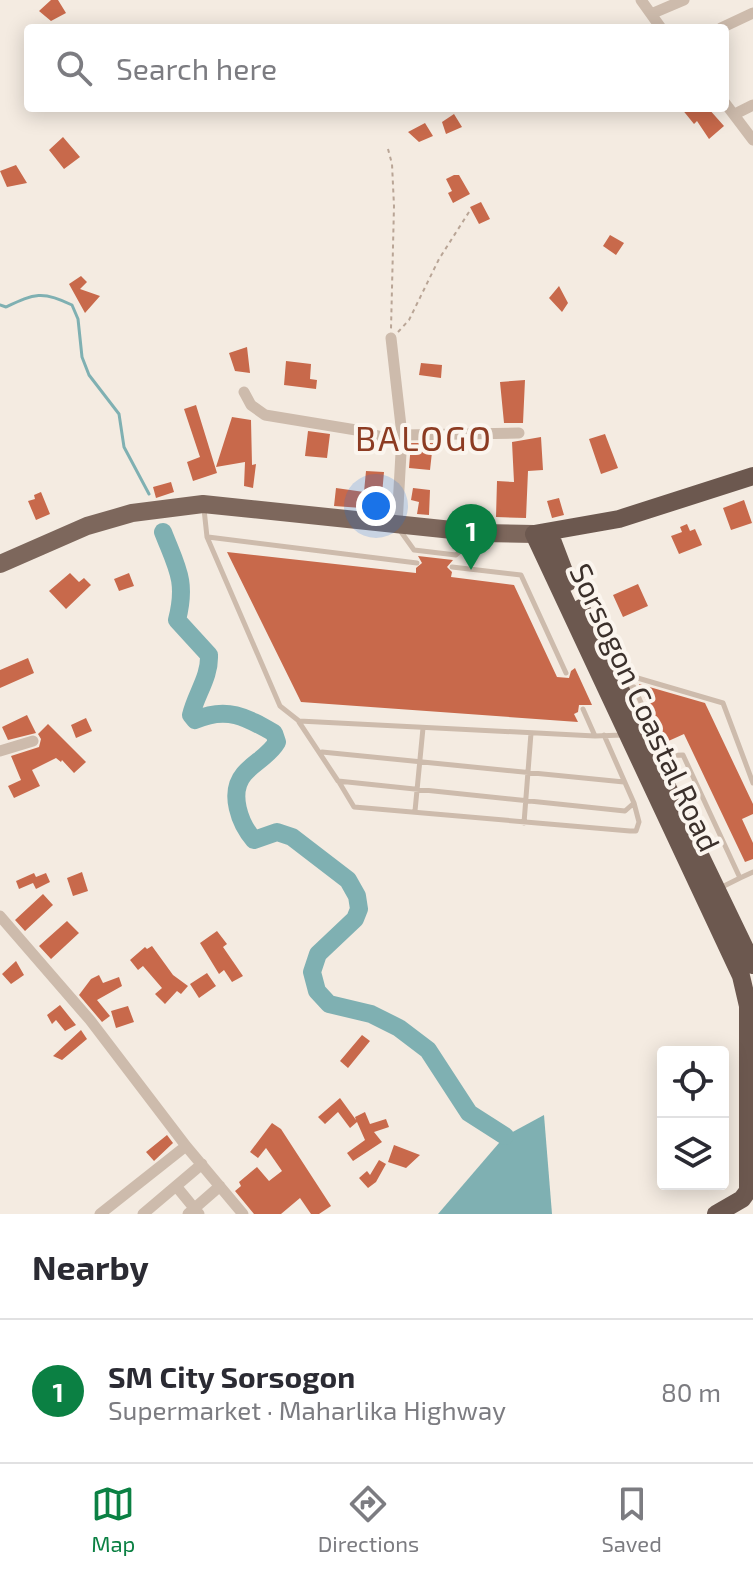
<!DOCTYPE html>
<meta charset="utf-8">
<style>
:root{--surface:#fff;--page:#f7f7f7;--text:#2b2b33;--muted:#7c7c81;--line:#e1e1e2;--accent:#0b8043}
body{margin:0;font-family:"Exo 2",sans-serif;background:var(--page);color:var(--text)}
.controls{position:absolute;right:24px;bottom:24px;display:grid;overflow:hidden;border-radius:8px;box-shadow:0 4px 20px #0003}
.controls button{width:72px;height:72px;display:grid;place-items:center;padding:0;border:0;border-bottom:2px solid var(--line);background:var(--surface);color:var(--text);font:40px sans-serif}
.you{position:absolute;left:376px;top:506px;width:28px;height:28px;margin:-20px;border:6px solid #fff;border-radius:50%;background:#1a73e8;box-shadow:0 0 0 12px #1a73e833}
.badge{display:grid;place-items:center;width:52px;height:52px;border-radius:50%;background:var(--accent);color:#fff;font-size:26px;font-weight:700}
.pin{position:absolute;translate:-50% -66px;filter:drop-shadow(0 2px 4px #0008)}
.pin::after{content:'';position:absolute;top:42px;width:28px;height:24px;background:inherit;clip-path:polygon(0 0,100% 0,50% 100%)}
.list{margin:0;padding:0;list-style:none}
h2{display:flex;justify-content:space-between;align-items:center;height:104px;margin:0;padding:0 32px;font-size:34px}
h2 small{font-size:26px;font-weight:400;color:var(--muted)}
.list li{display:grid;grid-template-columns:52px 1fr auto;gap:24px;align-items:center;box-sizing:border-box;height:144px;padding:0 32px;border-top:2px solid var(--line)}
.list b{display:block;font-size:30px;white-space:nowrap}
.list p{margin:0;font-size:26px;white-space:nowrap;color:var(--muted)}
.list em{font-size:26px;font-style:normal;color:var(--muted)}
.icon{flex:none;width:44px;height:44px;fill:none;stroke:currentColor;stroke-width:2;stroke-linecap:round;stroke-linejoin:round}
.map{position:relative;flex:none;width:753px;height:1214px;overflow:hidden}
.search{position:absolute;background:var(--surface);box-shadow:0 4px 20px #0003;left:24px;right:24px;top:24px;height:88px;display:flex;align-items:center;gap:20px;box-sizing:border-box;padding:0 28px;border-radius:8px;color:var(--muted);font-size:30px}
.sheet{height:248px;background:var(--surface)}
nav{display:flex;justify-content:space-around;align-items:center;box-sizing:border-box;height:112px;border-top:2px solid var(--line);background:var(--surface);font-size:22px;color:var(--muted)}
nav a{display:grid;justify-items:center;gap:4px}
nav .on{color:var(--accent)}
.map>svg:first-child{display:block}
.water{fill:#7fb0b2}
.lines{fill:none;stroke-linecap:round;stroke-linejoin:round}
.stream{stroke:#7fb0b2;stroke-width:3}
.river{stroke:#7fb0b2;stroke-width:18}
.building{fill:#c8694b}
.path{stroke:#b9a596;stroke-width:2;stroke-dasharray:4 4;stroke-linecap:butt}
.service{stroke:#cdbbac;stroke-width:5}
.minor{stroke:#cdbbac;stroke-width:11}
.primary{stroke:#7d675c;stroke-width:18}
.trunk{stroke:#6c584f;stroke-width:18}
.labels{text-anchor:middle;dominant-baseline:central;stroke-width:8;stroke-linejoin:round;paint-order:stroke}
.street-label{font-size:30px;fill:#3b302b;stroke:#fbf5ee}
.quarter-label{font-size:34px;letter-spacing:2px;fill:#8c3b22;stroke:#fbf5ee}
</style>
<div class="map">
<svg width="753" height="1214" viewBox="0 0 753 1214">
<rect width="100%" height="100%" fill="#f4ebe1"/>
<!-- water -->
<path class="water" d="M 544,1115 L 552,1214 L 438,1214 L 505,1136 Z"/>
<g class="lines">
<!-- stream -->
<path class="stream" d="M 0,305 L 6,307 C 34,294 42,290 72,305 L 78,319 L 82,357 L 89,375 L 119,414 L 124,447 L 149,494"/>
<!-- river -->
<path class="river" d="M 163,532 C 177,568 187,581 177,620 L 209,655 C 210,677 196,694 191,715 L 195,720 C 227,706 246,717 274,733 L 277,742 C 269,756 254,762 244,774 C 228,793 240,824 254,840 L 277,832 L 292,837 L 348,880 L 357,896 L 359,909 L 355,919 L 318,954 L 312,972 L 317,991 L 329,1004 L 371,1014 L 399,1028 L 428,1050 L 469,1113 L 505,1136"/>
</g>
<!-- building -->
<path class="building" d="M 51,0 L 58,0 L 66,13 L 51,21 L 39,11 Z
M 681,108 L 708,108 L 724,126 L 709,139 L 697,121 L 694,124 Z
M 454,114 L 462,127 L 446,134 L 442,122 Z
M 425,123 L 433,136 L 419,142 L 408,132 Z
M 63,137 L 80,157 L 64,169 L 49,150 Z
M 16,165 L 27,183 L 7,187 L 0,171 Z
M 454,175 L 459,175 L 470,194 L 453,203 L 448,193 L 452,191 L 446,179 Z
M 481,202 L 490,219 L 479,224 L 470,207 Z
M 610,235 L 624,243 L 616,255 L 603,246 Z
M 81,276 L 87,282 L 80,289 L 100,296 L 85,313 L 69,284 Z
M 559,286 L 568,303 L 562,312 L 549,298 Z
M 247,347 L 250,373 L 235,371 L 229,353 Z
M 286,361 L 311,364 L 310,379 L 317,380 L 316,389 L 284,385 Z
M 421,363 L 442,365 L 441,378 L 419,375 Z
M 525,380 L 523,423 L 504,423 L 500,382 Z
M 196,405 L 217,473 L 193,481 L 187,462 L 200,457 L 184,409 Z
M 232,417 L 251,420 L 252,465 L 256,464 L 253,488 L 244,486 L 245,462 L 216,467 Z
M 308,431 L 330,434 L 327,458 L 305,456 Z
M 605,434 L 618,468 L 601,474 L 589,439 Z
M 541,437 L 543,470 L 528,471 L 526,518 L 496,517 L 497,481 L 514,482 L 512,442 Z
M 411,443 L 433,443 L 430,470 L 409,468 Z
M 366,471 L 384,472 L 382,494 L 364,492 Z
M 171,482 L 174,492 L 156,498 L 153,487 Z
M 336,488 L 364,492 L 362,508 L 334,506 Z
M 413,488 L 430,490 L 429,515 L 417,514 L 419,502 L 411,500 Z
M 41,492 L 50,514 L 36,520 L 28,501 L 35,499 L 34,495 Z
M 559,498 L 564,515 L 552,518 L 547,501 Z
M 744,500 L 752,523 L 731,530 L 723,508 Z
M 687,524 L 690,531 L 695,529 L 702,545 L 679,554 L 671,536 L 682,532 L 680,527 Z
M 227,552 L 416,573 L 416,568 L 422,563 L 418,556 L 453,560 L 447,567 L 452,572 L 451,577 L 514,585 L 557,677 L 569,678 L 571,671 L 575,668 L 592,705 L 579,705 L 578,712 L 574,714 L 578,722 L 301,702 Z
M 70,573 L 79,582 L 84,578 L 91,585 L 66,609 L 49,591 Z
M 129,573 L 134,586 L 119,591 L 114,579 Z
M 638,584 L 648,606 L 623,617 L 613,595 Z
M 28,658 L 34,673 L 0,688 L 0,670 Z
M 639,684 L 705,703 L 753,804 L 753,814 L 742,819 L 753,843 L 753,859 L 745,862 L 684,734 L 664,743 Z
M 27,715 L 36,733 L 8,740 L 2,727 Z
M 86,718 L 92,731 L 76,738 L 71,725 Z
M 48,724 L 86,762 L 74,773 L 62,760 L 61,762 L 56,758 L 32,770 L 40,786 L 14,798 L 8,786 L 21,780 L 11,756 L 39,747 L 41,739 L 38,734 Z
M 82,872 L 88,891 L 73,896 L 67,878 Z
M 34,873 L 36,877 L 46,873 L 50,882 L 36,889 L 33,883 L 19,889 L 16,881 Z
M 43,894 L 53,905 L 25,931 L 15,920 Z
M 67,921 L 79,933 L 51,959 L 39,946 Z
M 217,931 L 227,944 L 223,947 L 243,976 L 232,982 L 224,970 L 219,974 L 200,943 Z
M 152,946 L 173,975 L 188,986 L 181,994 L 177,991 L 165,1004 L 155,994 L 162,988 L 143,966 L 138,970 L 130,960 L 145,947 L 147,949 Z
M 16,961 L 24,975 L 11,984 L 2,974 Z
M 207,973 L 216,986 L 199,998 L 190,984 Z
M 99,975 L 103,983 L 119,977 L 122,986 L 97,1000 L 110,1016 L 102,1022 L 79,995 L 91,979 Z
M 60,1005 L 76,1025 L 65,1031 L 56,1020 L 52,1024 L 47,1015 Z
M 128,1006 L 134,1022 L 116,1028 L 111,1011 Z
M 81,1030 L 87,1039 L 62,1060 L 53,1056 Z
M 362,1035 L 370,1041 L 348,1068 L 340,1061 Z
M 340,1098 L 356,1120 L 355,1117 L 365,1112 L 370,1124 L 386,1119 L 389,1127 L 374,1132 L 382,1142 L 353,1161 L 347,1153 L 365,1140 L 357,1122 L 350,1128 L 338,1112 L 325,1124 L 318,1117 Z
M 272,1123 L 281,1129 L 331,1206 L 319,1214 L 311,1214 L 300,1198 L 281,1214 L 254,1214 L 235,1191 L 241,1186 L 239,1182 L 257,1167 L 269,1181 L 282,1171 L 266,1148 L 258,1158 L 250,1152 Z
M 167,1135 L 173,1143 L 154,1161 L 146,1152 Z
M 394,1145 L 420,1155 L 406,1168 L 388,1162 Z
M 379,1160 L 386,1164 L 376,1182 L 368,1188 L 359,1178 L 367,1171 L 370,1175 Z"/>
<g class="lines">
<!-- path -->
<path class="path" d="M 388,149 L 392,164 L 394,206 L 391,329
M 398,332 L 409,320 L 439,259 L 469,212"/>
<!-- service -->
<path class="service" d="M 204,509 L 207,537 L 280,706 L 299,721 L 595,736 L 623,735
M 399,529 L 414,550 L 456,555 L 476,537
M 208,537 L 417,563
M 452,567 L 521,575 L 566,673
M 617,672 L 723,703 L 753,783
M 625,685 L 634,687 L 643,707 L 637,711
M 583,709 L 595,736
M 299,722 L 338,781 L 625,811 L 634,803 L 604,735
M 322,752 L 624,782
M 657,756 L 683,755 L 740,878 L 722,887
M 339,782 L 354,807 L 630,831 L 636,831 L 639,822 L 634,803
M 415,811 L 423,728
M 524,823 L 531,733
M 740,878 L 753,872"/>
<!-- minor -->
<path class="minor" d="M 641,0 L 661,28
M 651,14 L 684,0
M 721,28 L 753,13
M 725,103 L 753,140
M 735,114 L 753,105
M 391,338 L 402,435 L 397,525
M 244,392 L 251,405 L 265,415 L 356,430 L 401,442
M 402,435 L 519,433
M 0,751 L 33,741
M 0,916 L 90,1020 L 186,1146 L 243,1214
M 176,1186 L 199,1214
M 100,1214 L 186,1146
M 143,1214 L 202,1164
M 188,1214 L 220,1186"/>
<!-- primary -->
<path class="primary" d="M 0,564 L 87,526 L 132,513 L 203,504 L 481,533 L 534,534"/>
<!-- trunk -->
<path class="trunk" d="M 549,532 L 568,582
M 581,608 L 753,965
M 716,1214 L 742,1199 L 748,1191 L 748,1006 L 741,976 L 534,534 L 619,519 L 753,476"/>
</g>
<g class="labels">
<!-- street labels -->
<g class="street-label">
<text transform="translate(646 707) rotate(65)">Sorsogon Coastal Road</text>
</g>
<!-- quarter labels -->
<g class="quarter-label">
<text x="424" y="437">BALOGO</text>
</g>
</g>
</svg>
<div class="controls">
<button><svg class="icon" aria-label="locate" viewBox="0 0 24 24"><circle cx="12" cy="12" r="6"/><path d="M12 2v4M12 18v4M2 12h4M18 12h4"/></svg></button>
<button><svg class="icon" aria-label="layers" viewBox="0 0 24 24"><path d="M12 4l9 5-9 5-9-5zM3 14l9 5 9-5"/></svg></button>
</div>
<div class="you"></div>
<div class="pin badge" style="left:471px;top:570px">1</div>
<div class="search"><svg class="icon" aria-label="search" viewBox="0 0 24 24"><circle cx="10" cy="10" r="6"/><path d="M15 15l6 6"/></svg>Search here</div>
</div>
<section class="sheet">
<h2>Nearby<small></small></h2>
<ul class="list">
<li><span class="badge">1</span><div><b>SM City Sorsogon</b><p>Supermarket · Maharlika Highway</p></div><em>80 m</em></li>
</ul>
</section>
<nav>
<a class="on"><svg class="icon" aria-label="map" viewBox="0 0 24 24"><path d="M3 6l6-2 6 2 6-2v14l-6 2-6-2-6 2zM9 4v14M15 6v14"/></svg>Map</a>
<a><svg class="icon" aria-label="directions" viewBox="0 0 24 24"><path d="M12 3l9 9-9 9-9-9zM9 14v-3h6M13 9l2 2-2 2"/></svg>Directions</a>
<a><svg class="icon" aria-label="saved" viewBox="0 0 24 24"><path d="M7 4h10v16l-5-4-5 4z"/></svg>Saved</a>
</nav>
